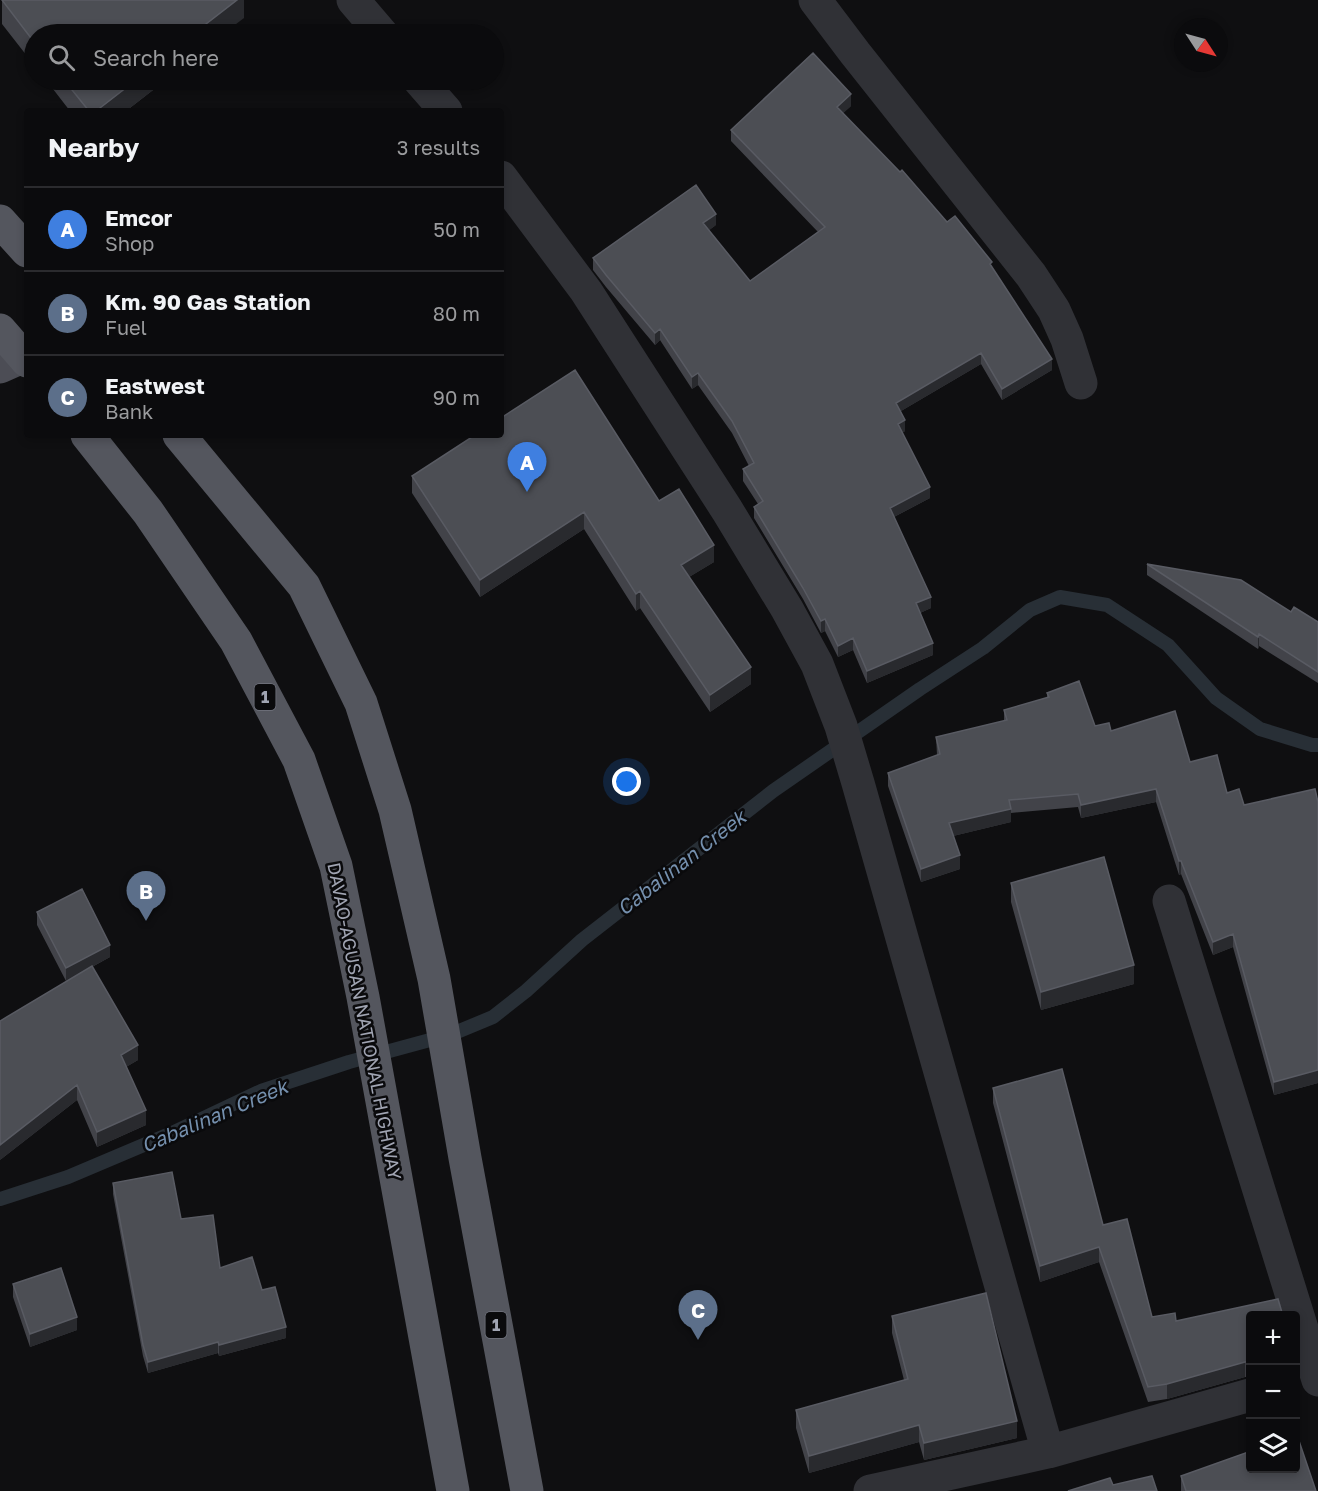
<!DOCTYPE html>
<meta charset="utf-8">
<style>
:root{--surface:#0b0b0d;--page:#19191b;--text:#f1f3f6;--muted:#9a9b9d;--line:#2b2b2e;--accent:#1a73e8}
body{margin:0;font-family:"Golos Text",sans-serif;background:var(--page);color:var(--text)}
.controls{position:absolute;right:18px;bottom:18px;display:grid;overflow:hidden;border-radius:6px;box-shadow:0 3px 9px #0003}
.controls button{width:54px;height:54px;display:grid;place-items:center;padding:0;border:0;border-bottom:2px solid var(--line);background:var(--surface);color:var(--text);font:30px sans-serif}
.compass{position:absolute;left:1174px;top:18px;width:54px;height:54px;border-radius:50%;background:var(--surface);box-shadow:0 3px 9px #0003;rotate:126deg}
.you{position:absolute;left:627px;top:782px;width:21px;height:21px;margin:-15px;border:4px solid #fff;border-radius:50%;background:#1a73e8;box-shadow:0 0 0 9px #1a73e833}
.badge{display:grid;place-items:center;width:39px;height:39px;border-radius:50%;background:var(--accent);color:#fff;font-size:20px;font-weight:700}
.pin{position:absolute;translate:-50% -50px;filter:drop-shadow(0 2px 3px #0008)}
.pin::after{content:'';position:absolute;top:32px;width:21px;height:18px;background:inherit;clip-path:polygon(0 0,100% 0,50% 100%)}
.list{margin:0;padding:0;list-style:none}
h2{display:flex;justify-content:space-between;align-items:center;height:78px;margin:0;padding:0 24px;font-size:26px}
h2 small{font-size:20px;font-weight:400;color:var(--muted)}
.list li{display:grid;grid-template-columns:39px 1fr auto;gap:18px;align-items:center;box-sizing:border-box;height:84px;padding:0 24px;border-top:2px solid var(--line)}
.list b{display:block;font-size:22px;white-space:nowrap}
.list p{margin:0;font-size:20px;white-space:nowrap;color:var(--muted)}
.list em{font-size:20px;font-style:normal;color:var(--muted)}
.icon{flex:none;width:33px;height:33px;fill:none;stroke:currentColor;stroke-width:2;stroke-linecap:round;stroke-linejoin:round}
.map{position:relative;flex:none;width:1318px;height:1491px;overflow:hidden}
.search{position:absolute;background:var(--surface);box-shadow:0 3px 9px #0003;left:24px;top:24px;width:480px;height:66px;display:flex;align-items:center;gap:15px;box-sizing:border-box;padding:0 21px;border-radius:33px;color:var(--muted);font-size:22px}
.panel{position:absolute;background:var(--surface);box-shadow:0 3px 9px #0003;left:24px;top:108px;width:480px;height:330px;border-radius:6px}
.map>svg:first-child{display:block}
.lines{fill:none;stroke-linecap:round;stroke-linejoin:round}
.stream{stroke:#282f36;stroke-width:14}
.minor{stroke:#303136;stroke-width:33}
.primary{stroke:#4c4d55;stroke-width:33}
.trunk{stroke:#54565e;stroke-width:33}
.wall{fill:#424349}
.shaded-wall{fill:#292a2e}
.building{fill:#4c4e54;stroke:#595b63;stroke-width:1.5}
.labels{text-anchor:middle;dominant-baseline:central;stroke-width:5;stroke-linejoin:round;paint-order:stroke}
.shield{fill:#0a0a0c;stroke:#737680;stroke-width:1.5}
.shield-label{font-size:16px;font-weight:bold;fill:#a0a4b2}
.street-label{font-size:18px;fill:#a0a4b2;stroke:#0a0a0c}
.water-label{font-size:20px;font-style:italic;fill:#7590ae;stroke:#0a0a0c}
</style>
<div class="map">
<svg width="1318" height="1491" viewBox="0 0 1318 1491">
<rect width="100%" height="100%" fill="#0f0f11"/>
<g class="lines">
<!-- stream -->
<path class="stream" d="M 0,1199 L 68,1177 L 172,1133 L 261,1091 L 349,1062 L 452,1034 L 493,1017 L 526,991 L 582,940 L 773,791 L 920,689 L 983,648 L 1030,610 L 1060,597 L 1107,605 L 1168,645 L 1216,698 L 1260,729 L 1312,745 L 1318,745"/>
<!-- minor -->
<path class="minor" d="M 353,0 L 382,34
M 815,0 L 855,53 L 1031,275 L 1054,310 L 1067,339 L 1081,383
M 419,80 L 446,111
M 501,177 L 586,291 L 727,510 L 787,609 L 817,664 L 841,726 L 858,783 L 1048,1452
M 1169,901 L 1318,1380
M 870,1491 L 1048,1452 L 1250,1395"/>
<!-- primary -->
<path class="primary" d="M 0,367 L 27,355"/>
<!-- trunk -->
<path class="trunk" d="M 0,221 L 27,251
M 0,330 L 27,361
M 87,435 L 148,512 L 236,641 L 299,760 L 336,866 L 363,997 L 453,1491
M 179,435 L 304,586 L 361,703 L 395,810 L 434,979 L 465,1158 L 527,1491"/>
</g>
<!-- wall -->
<path class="wall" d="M 2,0 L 244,0 L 244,18 L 34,34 L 34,65 L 2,24 Z
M 46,80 L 166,80 L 126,111 L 70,111 Z
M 851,106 L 843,113 L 947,222 L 992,267 L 1052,370 L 1002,400 L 981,364 L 901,411 L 905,431 L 902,433 L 930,498 L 894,517 L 931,608 L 920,613 L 933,655 L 867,683 L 853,650 L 838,657 L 825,631 L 821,633 L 803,599 L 754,518 L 754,507 L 758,504 L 743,481 L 743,469 L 749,466 L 732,433 L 698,385 L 692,389 L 660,340 L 655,345 L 606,287 L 593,270 L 593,258 L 716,225 L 709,230 L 750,281 L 818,232 L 731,141 L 731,130 Z
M 412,476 L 659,501 L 714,562 L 689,577 L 751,684 L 710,712 L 640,608 L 636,611 L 584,529 L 480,597 L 412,493 Z
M 1147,564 L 1318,622 L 1318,683 L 1259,646 L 1258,649 L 1147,575 Z
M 1047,693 L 1095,726 L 1111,731 L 1190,762 L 1244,805 L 1318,802 L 1318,1083 L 1274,1095 L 1233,947 L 1213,955 L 1181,874 L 1179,875 L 1156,802 L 1081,818 L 1078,807 L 1011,813 L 1011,822 L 953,836 L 960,869 L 921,882 L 888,786 L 888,773 L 937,755 L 936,737 L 1004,721 L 1004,710 L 1047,698 Z
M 1011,883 L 1134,984 L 1041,1010 L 1011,902 Z
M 37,912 L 110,957 L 92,967 L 138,1060 L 126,1067 L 146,1125 L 97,1147 L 77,1100 L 0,1160 L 81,973 L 66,981 L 37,925 Z
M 993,1088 L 1103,1225 L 1152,1317 L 1176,1321 L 1251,1316 L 1251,1377 L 1245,1377 L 1167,1399 L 1148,1402 L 1099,1262 L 1040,1282 L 993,1103 Z
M 113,1183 L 181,1219 L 220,1268 L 262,1290 L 286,1338 L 219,1356 L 218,1353 L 148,1373 L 143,1356 L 113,1194 Z
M 13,1284 L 77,1330 L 30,1347 L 13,1297 Z
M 892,1316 L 1017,1438 L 924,1460 L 919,1442 L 809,1473 L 796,1428 L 796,1410 L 904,1380 L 892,1333 Z
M 1181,1476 L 1316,1491 L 1181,1491 Z"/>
<!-- shaded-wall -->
<path class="shaded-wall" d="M 237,0 L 244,0 L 244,18 L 223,34 L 193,34 Z
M 136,80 L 166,80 L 126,111 L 96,111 Z
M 851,94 L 851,106 L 837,119 L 837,107 Z
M 716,214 L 716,225 L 703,235 L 703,223 Z
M 660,329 L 660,340 L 655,345 L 655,333 Z
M 981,353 L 981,364 L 896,414 L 896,403 Z
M 1052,359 L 1052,370 L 1002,400 L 1002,389 Z
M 698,373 L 698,385 L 692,389 L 692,377 Z
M 905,420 L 905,431 L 898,436 L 898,424 Z
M 930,487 L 930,498 L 890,519 L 890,508 Z
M 584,512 L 584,529 L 480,597 L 480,580 Z
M 714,545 L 714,562 L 681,582 L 681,565 Z
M 640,591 L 640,608 L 636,611 L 636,594 Z
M 931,597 L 931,608 L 916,615 L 916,603 Z
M 825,619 L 825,631 L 821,633 L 821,621 Z
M 1259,634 L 1259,646 L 1258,649 L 1258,637 Z
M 853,638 L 853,650 L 838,657 L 838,646 Z
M 933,643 L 933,655 L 867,683 L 867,671 Z
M 751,667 L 751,684 L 710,712 L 710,695 Z
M 1156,789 L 1156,802 L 1081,818 L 1081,805 Z
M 1011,809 L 1011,822 L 949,837 L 949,823 Z
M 960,855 L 960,869 L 921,882 L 921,869 Z
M 1179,861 L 1181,861 L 1181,874 L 1179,875 Z
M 1233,934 L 1233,947 L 1213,955 L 1213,942 Z
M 110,945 L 110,957 L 66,981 L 66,968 Z
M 1134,965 L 1134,984 L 1041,1010 L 1041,992 Z
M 138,1045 L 138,1060 L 121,1070 L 121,1055 Z
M 1318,1070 L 1318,1083 L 1274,1095 L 1274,1082 Z
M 77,1085 L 77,1100 L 0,1160 L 0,1145 Z
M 146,1110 L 146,1125 L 97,1147 L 97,1132 Z
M 1099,1247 L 1099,1262 L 1040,1282 L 1040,1266 Z
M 77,1317 L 77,1330 L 30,1347 L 30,1334 Z
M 286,1327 L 286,1338 L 219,1356 L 219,1345 Z
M 218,1342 L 218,1353 L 148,1373 L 148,1362 Z
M 1245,1362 L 1245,1377 L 1167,1399 L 1167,1384 Z
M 1017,1421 L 1017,1438 L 924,1460 L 924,1443 Z
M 919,1425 L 919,1442 L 809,1473 L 809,1456 Z"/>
<!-- building -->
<path class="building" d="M 2,0 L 237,0 L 193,34 L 34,34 L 34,42 Z
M 813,53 L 851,94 L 837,107 L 900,172 L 902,170 L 947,222 L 955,216 L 992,262 L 990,264 L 1052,359 L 1002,389 L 981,353 L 896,403 L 905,420 L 898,424 L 930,487 L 890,508 L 931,597 L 916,603 L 933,643 L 867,671 L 853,638 L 838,646 L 825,619 L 821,621 L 803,588 L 754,507 L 763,501 L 743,469 L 754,463 L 732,421 L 698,373 L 692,377 L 660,329 L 655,333 L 606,275 L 593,258 L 696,185 L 716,214 L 703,223 L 750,281 L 825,227 L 731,130 Z
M 64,80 L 136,80 L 96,111 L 89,111 Z
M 575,370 L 659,501 L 679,489 L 714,545 L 681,565 L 751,667 L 710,695 L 640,591 L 636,594 L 584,512 L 480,580 L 412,476 L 475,435 L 501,435 L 501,418 Z
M 1147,564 L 1241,580 L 1291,612 L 1294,607 L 1318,622 L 1318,672 L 1259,634 L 1258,637 Z
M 1079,681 L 1095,726 L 1109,723 L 1111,731 L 1175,711 L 1190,762 L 1217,755 L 1227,793 L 1239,789 L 1244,805 L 1315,789 L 1318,802 L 1318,1070 L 1274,1082 L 1233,934 L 1213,942 L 1181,861 L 1179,861 L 1156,789 L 1081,805 L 1078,794 L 1009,800 L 1011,809 L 949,823 L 960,855 L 921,869 L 888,773 L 940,754 L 936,737 L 1007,720 L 1004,710 L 1049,697 L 1047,693 Z
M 1104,857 L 1134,965 L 1041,992 L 1011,883 Z
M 82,889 L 110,945 L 66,968 L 37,912 Z
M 92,966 L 138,1045 L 121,1055 L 146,1110 L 97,1132 L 77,1085 L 0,1145 L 0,1021 Z
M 1062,1069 L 1103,1225 L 1127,1219 L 1152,1317 L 1175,1313 L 1176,1321 L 1278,1299 L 1283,1316 L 1251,1316 L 1251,1361 L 1245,1362 L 1167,1384 L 1148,1387 L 1099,1247 L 1040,1266 L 993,1088 Z
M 172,1172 L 181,1219 L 213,1215 L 220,1268 L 252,1257 L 262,1290 L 275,1287 L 286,1327 L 219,1345 L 218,1342 L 148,1362 L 143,1345 L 113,1183 Z
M 61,1268 L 77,1317 L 30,1334 L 13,1284 Z
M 986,1293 L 1017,1421 L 924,1443 L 919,1425 L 809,1456 L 796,1410 L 908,1379 L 892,1316 Z
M 1296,1435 L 1297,1435 L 1316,1491 L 1186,1491 L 1181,1476 L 1251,1451 L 1251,1468 L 1296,1468 Z
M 1152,1476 L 1157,1491 L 1068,1491 L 1110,1478 L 1113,1485 Z"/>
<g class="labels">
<!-- shield labels -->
<g class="shield">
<rect x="254.5" y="684" width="21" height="26" rx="4.5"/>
<rect x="485.5" y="1312" width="21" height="26" rx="4.5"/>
</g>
<g class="shield-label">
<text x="265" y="697">1</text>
<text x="496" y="1325">1</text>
</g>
<!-- street labels -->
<g class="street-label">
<text transform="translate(365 1021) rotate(79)">DAVAO-AGUSAN NATIONAL HIGHWAY</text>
</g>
<!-- water labels -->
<g class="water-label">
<text transform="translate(681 862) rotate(-38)">Cabalinan Creek</text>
<text transform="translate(214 1115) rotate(-23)">Cabalinan Creek</text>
</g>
</g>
</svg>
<div class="controls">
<button>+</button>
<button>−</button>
<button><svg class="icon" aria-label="layers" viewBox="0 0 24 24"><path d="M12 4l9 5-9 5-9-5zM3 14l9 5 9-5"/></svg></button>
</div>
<svg class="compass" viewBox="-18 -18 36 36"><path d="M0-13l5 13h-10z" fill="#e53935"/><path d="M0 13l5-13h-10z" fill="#9a9b9d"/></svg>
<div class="you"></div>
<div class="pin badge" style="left:527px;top:492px;background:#3f7fe0">A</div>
<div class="pin badge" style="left:146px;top:921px;background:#5c6f8a">B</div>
<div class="pin badge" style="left:698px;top:1340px;background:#5c6f8a">C</div>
<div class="search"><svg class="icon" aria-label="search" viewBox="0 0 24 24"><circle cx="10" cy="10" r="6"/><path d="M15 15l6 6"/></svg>Search here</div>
<section class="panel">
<h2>Nearby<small>3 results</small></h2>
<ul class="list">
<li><span class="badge" style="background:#3f7fe0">A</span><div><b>Emcor</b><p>Shop</p></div><em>50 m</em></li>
<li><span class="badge" style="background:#5c6f8a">B</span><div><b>Km. 90 Gas Station</b><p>Fuel</p></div><em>80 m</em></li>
<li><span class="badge" style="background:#5c6f8a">C</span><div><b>Eastwest</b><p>Bank</p></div><em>90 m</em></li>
</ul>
</section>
</div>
